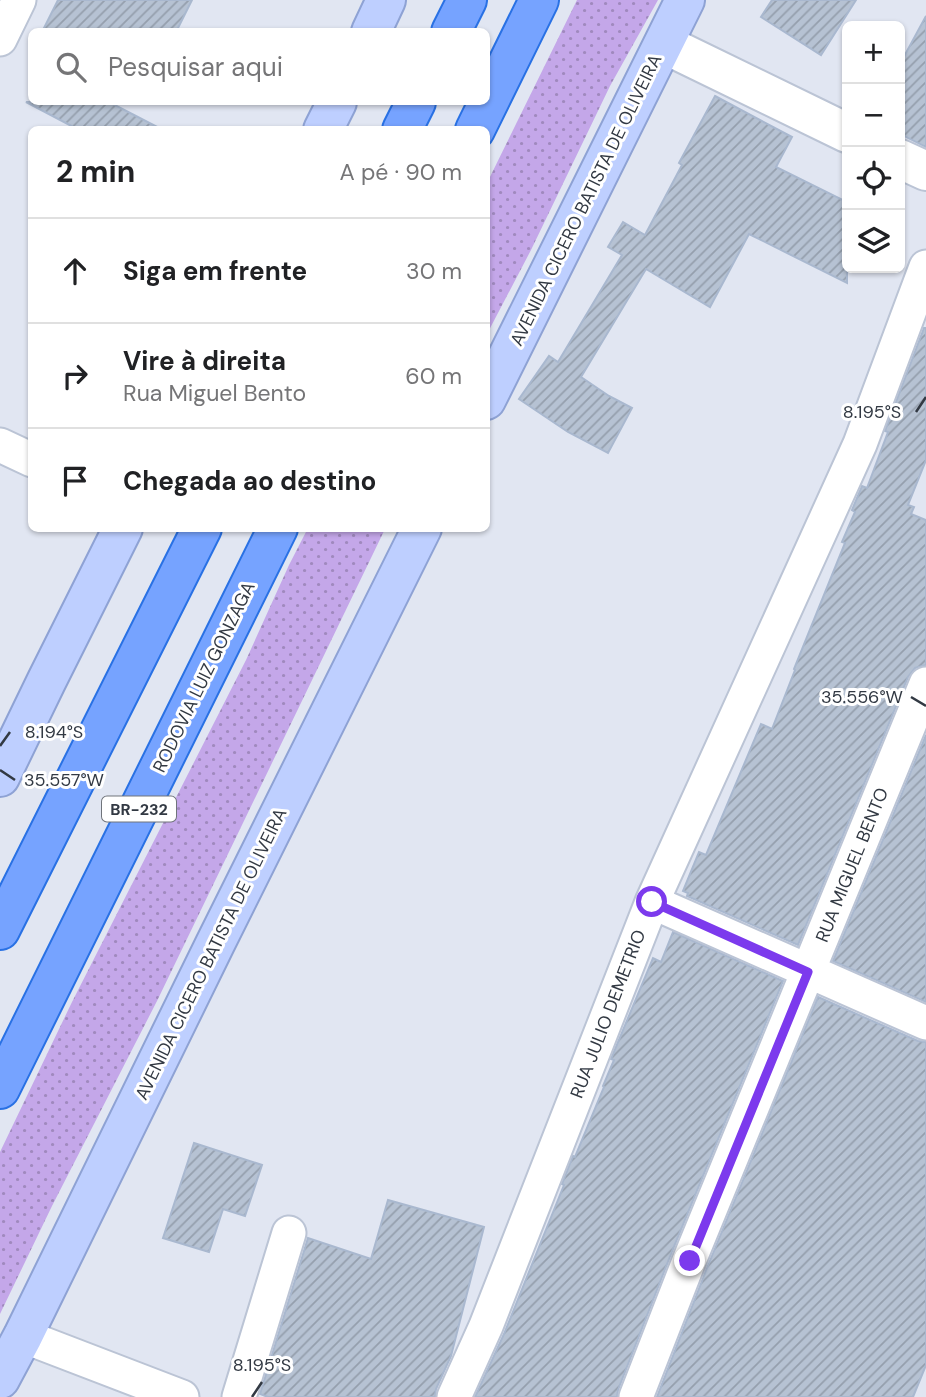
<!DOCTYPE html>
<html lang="pt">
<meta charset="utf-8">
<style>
:root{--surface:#fff;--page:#f2f2f2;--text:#202124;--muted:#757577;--line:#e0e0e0}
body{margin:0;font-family:"DM Sans",sans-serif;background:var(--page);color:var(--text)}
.controls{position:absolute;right:21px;top:21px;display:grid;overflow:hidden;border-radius:10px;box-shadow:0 2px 5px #0004}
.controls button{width:63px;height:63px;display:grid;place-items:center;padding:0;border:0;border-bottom:2px solid var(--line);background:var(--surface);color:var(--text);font:35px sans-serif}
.stop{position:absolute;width:21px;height:21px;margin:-16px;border:5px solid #7c3aed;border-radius:50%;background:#fff}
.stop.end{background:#7c3aed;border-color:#fff;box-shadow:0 2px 7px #0008}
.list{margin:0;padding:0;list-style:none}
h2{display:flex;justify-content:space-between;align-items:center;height:91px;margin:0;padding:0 28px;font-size:30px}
h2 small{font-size:23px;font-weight:400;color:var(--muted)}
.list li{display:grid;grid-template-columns:46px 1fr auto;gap:21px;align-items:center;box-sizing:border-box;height:105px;padding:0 28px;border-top:2px solid var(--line)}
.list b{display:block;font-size:26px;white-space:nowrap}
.list p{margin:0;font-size:23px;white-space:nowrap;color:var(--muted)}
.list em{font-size:23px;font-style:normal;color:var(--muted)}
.icon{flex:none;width:38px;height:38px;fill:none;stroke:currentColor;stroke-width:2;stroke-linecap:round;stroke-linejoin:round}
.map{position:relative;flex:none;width:926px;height:1397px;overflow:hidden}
.search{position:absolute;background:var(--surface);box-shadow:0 2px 5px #0004;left:28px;top:28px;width:462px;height:77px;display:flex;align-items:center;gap:18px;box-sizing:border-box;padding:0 24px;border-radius:10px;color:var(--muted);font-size:26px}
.panel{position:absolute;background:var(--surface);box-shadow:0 2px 5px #0004;left:28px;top:126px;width:462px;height:406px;border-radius:10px}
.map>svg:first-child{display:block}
.grass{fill:url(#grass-dots)}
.building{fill:url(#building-hatch);stroke:#a9b8cf;stroke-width:2}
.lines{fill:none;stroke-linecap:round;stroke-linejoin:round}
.minor-casing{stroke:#bbc4d5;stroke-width:37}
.tertiary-casing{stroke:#bbc4d5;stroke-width:42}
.secondary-casing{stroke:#8ea2d4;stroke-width:42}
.trunk-casing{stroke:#2971e4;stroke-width:42}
.minor{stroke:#fff;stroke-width:33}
.tertiary{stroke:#fff;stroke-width:38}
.secondary{stroke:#becfff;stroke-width:38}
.trunk{stroke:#76a3ff;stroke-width:38}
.route{stroke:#7c3aed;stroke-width:9}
.ticks{fill:none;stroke:#323943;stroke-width:2.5}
.labels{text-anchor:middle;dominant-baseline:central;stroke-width:6;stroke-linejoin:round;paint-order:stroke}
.shield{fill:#fff;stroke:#70747b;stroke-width:2}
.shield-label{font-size:16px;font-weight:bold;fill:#323943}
.street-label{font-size:18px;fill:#323943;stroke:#fff}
.ticks-label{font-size:18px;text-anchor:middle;fill:#323943;stroke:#fff;stroke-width:6;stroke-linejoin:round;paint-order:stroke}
</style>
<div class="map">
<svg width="926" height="1397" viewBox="0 0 926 1397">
<defs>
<pattern id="grass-dots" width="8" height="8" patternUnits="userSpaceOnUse" patternTransform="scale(1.75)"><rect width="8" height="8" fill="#c4a7e9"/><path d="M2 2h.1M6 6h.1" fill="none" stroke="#a089be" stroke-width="1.8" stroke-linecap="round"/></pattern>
<pattern id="building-hatch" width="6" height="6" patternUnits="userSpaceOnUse" patternTransform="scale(1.75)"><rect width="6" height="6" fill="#b6c2d3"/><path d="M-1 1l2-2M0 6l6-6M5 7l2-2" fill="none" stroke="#959fad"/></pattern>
</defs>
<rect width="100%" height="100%" fill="#e1e6f2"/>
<!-- grass -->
<path class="grass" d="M 577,0 L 658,0 L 610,86 L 531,250 L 487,334 L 487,183 Z
M 308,528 L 385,529 L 157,1001 L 52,1206 L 0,1314 L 0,1152 L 72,1002 L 246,660 L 289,565 Z"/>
<!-- building -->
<path class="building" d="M 58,0 L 192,0 L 176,32 L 42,32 Z
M 772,0 L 856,0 L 821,55 L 761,17 Z
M 926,16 L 926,147 L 900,134 L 900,64 Z
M 715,96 L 792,137 L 776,167 L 847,202 L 847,283 L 749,234 L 710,307 L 646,269 L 581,377 L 609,396 L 632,408 L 608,453 L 568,432 L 519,399 L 549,356 L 558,362 L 622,255 L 608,247 L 623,222 L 645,235 L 682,165 L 679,163 Z
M 26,102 L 109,102 L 163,130 L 79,130 Z
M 924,328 L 926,328 L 926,460 L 908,505 L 914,507 L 911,514 L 926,520 L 926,665 L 915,668 L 908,677 L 798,945 L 687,896 L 688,893 L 683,891 L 699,852 L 706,855 L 761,724 L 772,729 L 795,670 L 794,669 L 845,543 L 842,542 L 855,512 L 852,510 L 862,486 L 867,488 L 888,432 L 885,431 Z
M 926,735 L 926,1002 L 833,961 Z
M 673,932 L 783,981 L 671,1254 L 618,1390 L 617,1397 L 475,1397 L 504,1334 L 564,1185 L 562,1184 L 573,1156 L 575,1157 L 604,1087 L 603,1086 L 614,1060 L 611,1059 L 653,958 L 661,962 Z
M 818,997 L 918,1041 L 926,1042 L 926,1365 L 913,1397 L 657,1397 L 707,1268 Z
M 194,1143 L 262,1165 L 245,1216 L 223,1209 L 209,1252 L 163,1238 Z
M 388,1200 L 484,1227 L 451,1356 L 436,1389 L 435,1397 L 268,1397 L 260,1394 L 308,1238 L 371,1259 Z"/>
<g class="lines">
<!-- minor casing -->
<g class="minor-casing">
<path id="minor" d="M 0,39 L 19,0
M 0,445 L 32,460
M 652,902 L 926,1023
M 23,1336 L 182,1397
M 239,1397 L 289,1233
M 454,1397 L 486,1326 L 652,902 L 860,444 L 926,267
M 636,1397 L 689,1261 L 926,684"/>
</g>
<!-- tertiary casing -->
<g class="tertiary-casing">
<path id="tertiary" d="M 664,44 L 847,133
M 900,159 L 926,171"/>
</g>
<!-- secondary casing -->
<g class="secondary-casing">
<path id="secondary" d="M 371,32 L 386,0
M 323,130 L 337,102
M 486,400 L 685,0
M 0,777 L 46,682 L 123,528
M 0,1379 L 23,1336 L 215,944 L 422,528"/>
</g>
<!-- trunk casing -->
<g class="trunk-casing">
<path id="trunk" d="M 451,32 L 467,0
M 402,130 L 416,102
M 475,130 L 539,0
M 0,930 L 202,528
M 0,1089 L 278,528"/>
</g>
<!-- minor -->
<use href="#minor" class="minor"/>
<!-- tertiary -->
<use href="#tertiary" class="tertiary"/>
<!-- secondary -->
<use href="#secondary" class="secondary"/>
<!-- trunk -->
<use href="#trunk" class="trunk"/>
</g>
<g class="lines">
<!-- route -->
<path class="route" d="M 652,902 L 808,972 L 690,1261"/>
</g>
<!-- ticks -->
<path class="ticks" d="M 916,412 L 926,397M 911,697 L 926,706M 0,746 L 10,732M 0,770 L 15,780M 252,1397 L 262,1382"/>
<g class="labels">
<!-- shield labels -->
<rect class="shield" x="102" y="796.5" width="74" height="25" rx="5"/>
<g class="shield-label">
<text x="139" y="809">BR-232</text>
</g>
<!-- street labels -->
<g class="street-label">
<text transform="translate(586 200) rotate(-64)">AVENIDA CICERO BATISTA DE OLIVEIRA</text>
<text transform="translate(204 677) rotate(-64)">RODOVIA LUIZ GONZAGA</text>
<text transform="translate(852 865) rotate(-68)">RUA MIGUEL BENTO</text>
<text transform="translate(211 954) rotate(-64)">AVENIDA CICERO BATISTA DE OLIVEIRA</text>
<text transform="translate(608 1014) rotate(-69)">RUA JULIO DEMETRIO</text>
</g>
</g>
<g class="ticks-label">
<text x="872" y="418">8.195°S</text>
<text x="862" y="703">35.556°W</text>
<text x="54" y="738">8.194°S</text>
<text x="64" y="786">35.557°W</text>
<text x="262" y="1371">8.195°S</text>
</g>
</svg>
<div class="controls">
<button>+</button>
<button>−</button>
<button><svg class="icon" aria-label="locate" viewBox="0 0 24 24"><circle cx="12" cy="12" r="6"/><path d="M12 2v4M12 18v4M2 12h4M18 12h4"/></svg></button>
<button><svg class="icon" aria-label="layers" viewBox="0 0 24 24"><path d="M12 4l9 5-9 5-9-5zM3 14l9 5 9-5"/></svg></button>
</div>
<div class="stop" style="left:652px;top:902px"></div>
<div class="stop end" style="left:690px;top:1261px"></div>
<div class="search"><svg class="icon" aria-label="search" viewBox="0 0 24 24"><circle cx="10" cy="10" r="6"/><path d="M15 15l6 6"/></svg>Pesquisar aqui</div>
<section class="panel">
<h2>2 min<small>A pé · 90 m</small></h2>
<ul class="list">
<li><svg class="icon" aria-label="ahead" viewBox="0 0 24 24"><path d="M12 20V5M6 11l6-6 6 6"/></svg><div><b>Siga em frente</b></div><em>30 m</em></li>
<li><svg class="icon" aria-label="right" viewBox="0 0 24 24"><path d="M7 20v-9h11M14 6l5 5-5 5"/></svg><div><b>Vire à direita</b><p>Rua Miguel Bento</p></div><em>60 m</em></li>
<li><svg class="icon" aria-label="arrive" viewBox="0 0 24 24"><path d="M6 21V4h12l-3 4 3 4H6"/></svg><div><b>Chegada ao destino</b></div></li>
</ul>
</section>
</div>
